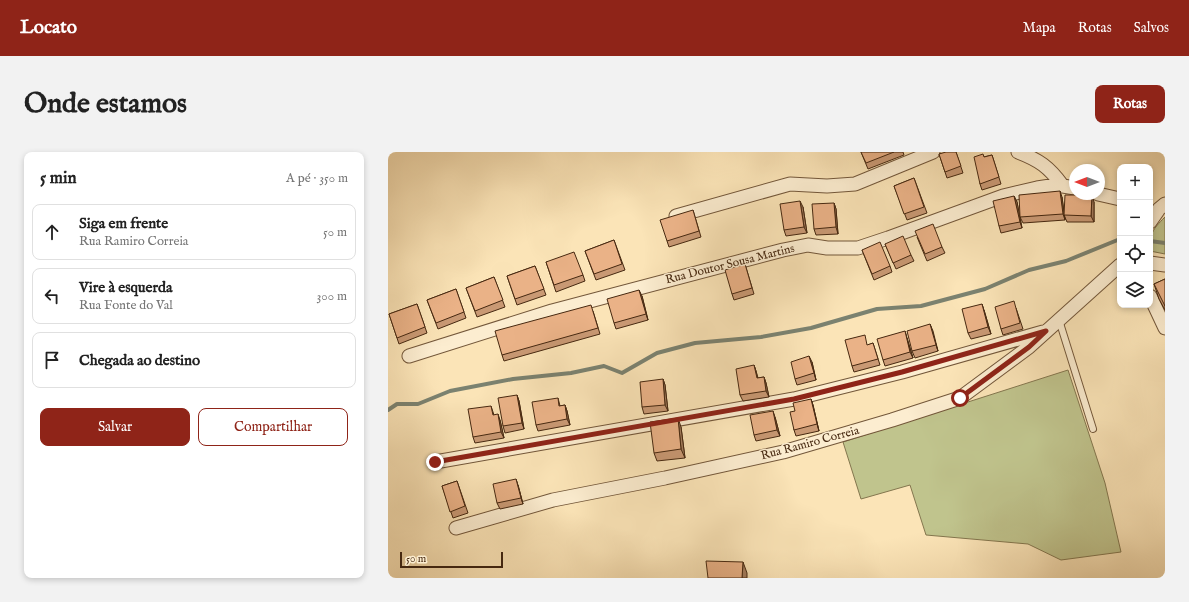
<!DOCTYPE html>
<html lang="pt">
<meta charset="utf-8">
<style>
:root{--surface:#fff;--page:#f2f2f2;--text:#222;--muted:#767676;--line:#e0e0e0;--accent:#8f2418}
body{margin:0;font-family:"IM FELL English",serif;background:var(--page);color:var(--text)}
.controls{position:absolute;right:12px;top:12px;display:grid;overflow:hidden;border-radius:8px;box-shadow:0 2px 6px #0003}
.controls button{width:36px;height:36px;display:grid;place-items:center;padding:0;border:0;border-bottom:1px solid var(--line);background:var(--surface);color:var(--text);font:20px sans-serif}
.compass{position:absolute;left:681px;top:12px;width:36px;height:36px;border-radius:50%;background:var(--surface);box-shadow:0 2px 6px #0003;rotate:270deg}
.scale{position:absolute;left:12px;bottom:10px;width:103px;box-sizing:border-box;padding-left:4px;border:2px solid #462810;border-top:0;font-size:11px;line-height:14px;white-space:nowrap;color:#462810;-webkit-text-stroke:3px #fcedd0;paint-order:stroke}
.stop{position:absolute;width:12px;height:12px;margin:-9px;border:3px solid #8f2418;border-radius:50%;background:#fff}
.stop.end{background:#8f2418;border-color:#fff;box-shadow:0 1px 4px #0008}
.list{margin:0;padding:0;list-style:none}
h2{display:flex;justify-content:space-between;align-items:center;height:52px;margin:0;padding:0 16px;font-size:17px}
h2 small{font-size:13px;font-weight:400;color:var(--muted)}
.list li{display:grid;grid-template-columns:26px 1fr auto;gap:12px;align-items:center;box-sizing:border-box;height:56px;margin:0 8px 8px;padding:0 8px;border:1px solid var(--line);border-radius:8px}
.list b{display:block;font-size:15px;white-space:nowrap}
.list p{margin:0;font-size:13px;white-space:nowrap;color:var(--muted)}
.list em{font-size:13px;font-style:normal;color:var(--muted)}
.actions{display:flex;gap:8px;padding:12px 16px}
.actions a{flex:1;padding:9px 0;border:1px solid var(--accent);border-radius:8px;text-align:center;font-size:14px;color:var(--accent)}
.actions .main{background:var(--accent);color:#fff}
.icon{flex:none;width:22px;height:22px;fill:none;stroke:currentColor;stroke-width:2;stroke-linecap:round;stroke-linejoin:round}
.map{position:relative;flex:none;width:777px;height:426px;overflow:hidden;border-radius:8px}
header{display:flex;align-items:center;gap:24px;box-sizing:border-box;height:56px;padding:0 20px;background:var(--accent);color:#fff}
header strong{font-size:19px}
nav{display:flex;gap:22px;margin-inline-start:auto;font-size:14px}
.intro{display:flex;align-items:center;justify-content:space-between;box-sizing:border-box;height:96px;padding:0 24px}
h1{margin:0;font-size:28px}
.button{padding:10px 18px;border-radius:8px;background:var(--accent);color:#fff;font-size:14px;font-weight:700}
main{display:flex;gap:24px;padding:0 24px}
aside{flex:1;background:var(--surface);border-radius:8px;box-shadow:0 2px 6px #0003}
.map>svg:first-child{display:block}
.green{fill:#c0c48d;stroke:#83764e}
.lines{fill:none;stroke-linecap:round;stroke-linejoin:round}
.stream{stroke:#7b8270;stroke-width:4}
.lane-casing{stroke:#73573a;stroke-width:8}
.street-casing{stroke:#73573a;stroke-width:15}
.lane{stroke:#fcedd0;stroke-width:6}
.street{stroke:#fcedd0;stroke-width:13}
.wall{fill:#c99974;stroke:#462810}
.shaded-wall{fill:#a47d5e;stroke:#462810}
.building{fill:#eab287;stroke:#462810}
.route{stroke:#8f2418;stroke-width:5}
.labels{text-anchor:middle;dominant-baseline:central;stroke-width:3;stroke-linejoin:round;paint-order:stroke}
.street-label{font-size:12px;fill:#462810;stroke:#fcedd0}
</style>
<header>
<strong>Locato</strong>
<nav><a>Mapa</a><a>Rotas</a><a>Salvos</a></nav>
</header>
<div class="intro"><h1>Onde estamos</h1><a class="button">Rotas</a></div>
<main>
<aside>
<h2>5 min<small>A pé · 350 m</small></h2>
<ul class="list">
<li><svg class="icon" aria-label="ahead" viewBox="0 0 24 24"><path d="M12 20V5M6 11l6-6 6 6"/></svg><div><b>Siga em frente</b><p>Rua Ramiro Correia</p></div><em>50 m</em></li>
<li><svg class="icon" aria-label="left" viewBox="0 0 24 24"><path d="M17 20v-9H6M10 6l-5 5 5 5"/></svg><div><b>Vire à esquerda</b><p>Rua Fonte do Val</p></div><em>300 m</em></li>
<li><svg class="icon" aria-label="arrive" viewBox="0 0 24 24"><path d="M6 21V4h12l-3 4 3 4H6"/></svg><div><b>Chegada ao destino</b></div></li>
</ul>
<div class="actions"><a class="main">Salvar</a><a>Compartilhar</a></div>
</aside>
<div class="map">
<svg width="777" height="426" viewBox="0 0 777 426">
<rect width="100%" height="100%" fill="#fbe4b7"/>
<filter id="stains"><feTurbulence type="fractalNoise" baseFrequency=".005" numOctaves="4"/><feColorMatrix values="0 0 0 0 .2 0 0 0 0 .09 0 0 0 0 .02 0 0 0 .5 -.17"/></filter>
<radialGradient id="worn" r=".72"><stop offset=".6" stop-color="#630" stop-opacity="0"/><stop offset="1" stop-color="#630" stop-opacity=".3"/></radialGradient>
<!-- green -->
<path class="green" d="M 777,65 L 777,102 L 762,99 C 762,81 764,78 777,65 Z
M 680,218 L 717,331 L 733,400 L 673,408 L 640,392 L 538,383 L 522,333 L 473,347 L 455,290 Z"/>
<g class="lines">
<!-- stream -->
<path class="stream" d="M 762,89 L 777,91
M 0,258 L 9,252 L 30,252 L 62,239 L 125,227 L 183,221 L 216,214 L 234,221 L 269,201 L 307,191 L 373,185 L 423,176 L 489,157 L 533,154 L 597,137 L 641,118 L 678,109 L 732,87"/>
<!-- lane casing -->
<g class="lane-casing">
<path id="lane" d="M 671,168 L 705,277"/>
</g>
<!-- street casing -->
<g class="street-casing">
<path id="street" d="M 630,0 C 651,8 661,15 674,33
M 710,42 L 732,47
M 288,64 L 402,32 L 439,34 L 467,32 L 545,0
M 762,70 L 771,57 L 777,52
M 762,111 L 777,113
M 762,144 L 777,176
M 21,204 L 164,159 L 395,98 L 420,93 L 439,96 L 470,96 L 500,86 L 615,44 L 649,36 L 669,33 L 687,36
M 47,310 L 406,247 L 514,220 L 655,180
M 68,376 L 165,348 L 277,326 L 395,300 L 504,268 L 572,246 L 641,195 L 732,113"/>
</g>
<!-- lane -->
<use href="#lane" class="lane"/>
<!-- street -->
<use href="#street" class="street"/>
</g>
<!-- wall -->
<path class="wall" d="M 473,0 L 515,0 L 516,3 L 480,17 Z
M 568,0 L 575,21 L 559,26 L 551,2 Z
M 604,3 L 613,32 L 594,38 L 592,32 L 596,5 Z
M 526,26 L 539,61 L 519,68 L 506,34 Z
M 626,44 L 629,50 L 634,76 L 613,81 L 611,74 Z
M 674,45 L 677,68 L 635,71 L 632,65 Z
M 706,50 L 706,70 L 679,70 L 676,63 Z
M 446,51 L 448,57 L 450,82 L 428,83 L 426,77 Z
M 415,55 L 419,81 L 398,84 L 396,78 Z
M 305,58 L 313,85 L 281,95 L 279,89 Z
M 529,85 L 554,95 L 557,101 L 539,109 Z
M 226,88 L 237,118 L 208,128 L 197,99 Z
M 497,92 L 523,103 L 526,109 L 508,117 Z
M 474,98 L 502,114 L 504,120 L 486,128 Z
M 158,110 L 195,123 L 197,129 L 168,140 Z
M 357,112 L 366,142 L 346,148 L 344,142 Z
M 147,114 L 158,143 L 129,153 L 119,124 Z
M 106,125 L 117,155 L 89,165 L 78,136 Z
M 777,127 L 777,158 L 771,147 L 766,132 Z
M 68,137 L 78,166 L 50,177 L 39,148 Z
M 254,144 L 260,168 L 228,177 L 226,171 Z
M 29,152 L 39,181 L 11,192 L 1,162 Z
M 628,156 L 635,177 L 615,183 L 613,177 Z
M 596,158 L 603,182 L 583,187 L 580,181 Z
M 205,159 L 212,182 L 116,209 L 114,203 Z
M 542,172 L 550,199 L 527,206 L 524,199 Z
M 519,186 L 525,206 L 497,214 L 495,208 Z
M 485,191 L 492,213 L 466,220 L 464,214 L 480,193 Z
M 424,210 L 428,228 L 409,233 L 407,227 Z
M 366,213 L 368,219 L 370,226 L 376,225 L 378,231 L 381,245 L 355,249 L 352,243 Z
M 275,227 L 277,233 L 280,259 L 256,262 L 254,255 Z
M 129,243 L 131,249 L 136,277 L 117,281 L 115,274 Z
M 170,246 L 172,254 L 177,253 L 179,259 L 182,273 L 150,279 L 148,273 Z
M 423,247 L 425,253 L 431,279 L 408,284 L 406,278 L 407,259 Z
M 103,254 L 106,263 L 112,268 L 116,286 L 87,291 L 85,285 Z
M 387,265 L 392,284 L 368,289 L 366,283 Z
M 293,275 L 297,306 L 269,309 L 266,301 Z
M 69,329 L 80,361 L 65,366 L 54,334 Z
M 130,333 L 135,352 L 112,357 L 109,351 Z"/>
<!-- shaded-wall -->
<path class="shaded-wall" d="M 672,39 L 674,45 L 677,68 L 675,62 Z
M 704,43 L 706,50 L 706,70 L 703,64 Z
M 626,44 L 629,50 L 634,76 L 632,70 Z
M 412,49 L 415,55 L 419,81 L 416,75 Z
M 446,51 L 448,57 L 450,82 L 448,75 Z
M 251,138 L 254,144 L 260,168 L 258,162 Z
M 594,152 L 596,158 L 603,182 L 600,175 Z
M 542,172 L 545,179 L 550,199 L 548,193 Z
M 517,179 L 519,186 L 525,206 L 522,200 Z
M 421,204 L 424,210 L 428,228 L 426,221 Z
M 366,213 L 368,219 L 371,232 L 369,226 Z
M 376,225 L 378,231 L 381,245 L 378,239 Z
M 275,227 L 277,233 L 280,259 L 277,253 Z
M 129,243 L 131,249 L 136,277 L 134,271 Z
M 423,247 L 425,253 L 431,279 L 429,272 Z
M 177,253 L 179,259 L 182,273 L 179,267 Z
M 385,259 L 387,265 L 392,284 L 389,278 Z
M 110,262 L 112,268 L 116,286 L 113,280 Z
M 290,266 L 293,275 L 297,306 L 293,297 Z
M 128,327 L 130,333 L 135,352 L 133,346 Z
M 355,410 L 359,421 L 359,426 L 354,426 Z"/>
<!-- building -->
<path class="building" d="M 473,0 L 506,0 L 478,11 Z
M 558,0 L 568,0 L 573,14 L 557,20 L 551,2 Z
M 595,2 L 596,5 L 604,3 L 611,25 L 592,32 L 586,5 Z
M 526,26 L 536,55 L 516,62 L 506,34 Z
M 672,39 L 675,62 L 632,65 L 631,43 Z
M 677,43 L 704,43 L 703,64 L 676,63 Z
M 626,44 L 632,70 L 611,74 L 605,49 Z
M 412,49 L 416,75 L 396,78 L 392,52 Z
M 446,51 L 448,75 L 426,77 L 424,52 Z
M 305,58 L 311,79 L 279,89 L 272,68 Z
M 545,72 L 554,95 L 537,102 L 527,79 Z
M 515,84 L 523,103 L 505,111 L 497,92 Z
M 226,88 L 234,112 L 206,122 L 197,99 Z
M 492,90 L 502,114 L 484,122 L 474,98 Z
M 186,100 L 195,123 L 166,133 L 158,110 Z
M 357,112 L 364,136 L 344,142 L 337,118 Z
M 147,114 L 156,137 L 127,147 L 119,124 Z
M 106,125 L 115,148 L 87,159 L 78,136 Z
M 777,127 L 777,154 L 766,132 Z
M 68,137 L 76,160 L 48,171 L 39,148 Z
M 251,138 L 258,162 L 226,171 L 219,147 Z
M 626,149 L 632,171 L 613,177 L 607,155 Z
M 29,152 L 37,175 L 9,186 L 1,162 Z
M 594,152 L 600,175 L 580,181 L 574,157 Z
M 203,153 L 210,176 L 114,203 L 107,179 Z
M 542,172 L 548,193 L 524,199 L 519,179 Z
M 517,179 L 522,200 L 495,208 L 489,187 Z
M 477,183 L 479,193 L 485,191 L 490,207 L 464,214 L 457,188 Z
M 421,204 L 426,221 L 407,227 L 403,210 Z
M 366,213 L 369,226 L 376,225 L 378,239 L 352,243 L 348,217 Z
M 275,227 L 277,253 L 254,255 L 252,230 Z
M 129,243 L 134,271 L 115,274 L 110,246 Z
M 170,246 L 171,254 L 177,253 L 179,267 L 148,273 L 144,250 Z
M 423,247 L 429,272 L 406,278 L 402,260 L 407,259 L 405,251 Z
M 103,254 L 105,263 L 110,262 L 113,280 L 85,285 L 80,257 Z
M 385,259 L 389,278 L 366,283 L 362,263 Z
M 290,266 L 293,297 L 266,301 L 262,270 Z
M 128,327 L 133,346 L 109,351 L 105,332 Z
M 69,329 L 77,354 L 62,360 L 54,334 Z
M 318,409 L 355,410 L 354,426 L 320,426 Z"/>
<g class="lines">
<!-- route -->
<path class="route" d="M 47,310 L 406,247 L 514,220 L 658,179 L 641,195 L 572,246"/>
</g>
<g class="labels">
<!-- street labels -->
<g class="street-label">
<text transform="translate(342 112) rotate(-14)">Rua Doutor Sousa Martins</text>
<text transform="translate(422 291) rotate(-15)">Rua Ramiro Correia</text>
</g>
</g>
<rect width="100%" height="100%" filter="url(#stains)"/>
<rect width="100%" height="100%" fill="url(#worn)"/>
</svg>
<div class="controls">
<button>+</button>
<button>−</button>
<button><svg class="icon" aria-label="locate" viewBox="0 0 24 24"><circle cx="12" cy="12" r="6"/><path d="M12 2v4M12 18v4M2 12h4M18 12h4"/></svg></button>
<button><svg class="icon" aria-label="layers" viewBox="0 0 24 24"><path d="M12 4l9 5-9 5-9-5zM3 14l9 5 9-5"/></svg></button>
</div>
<svg class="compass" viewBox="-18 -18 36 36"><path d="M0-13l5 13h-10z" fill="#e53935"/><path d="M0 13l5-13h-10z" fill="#767676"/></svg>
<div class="scale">50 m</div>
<div class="stop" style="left:572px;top:246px"></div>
<div class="stop end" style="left:47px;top:310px"></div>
</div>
</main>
